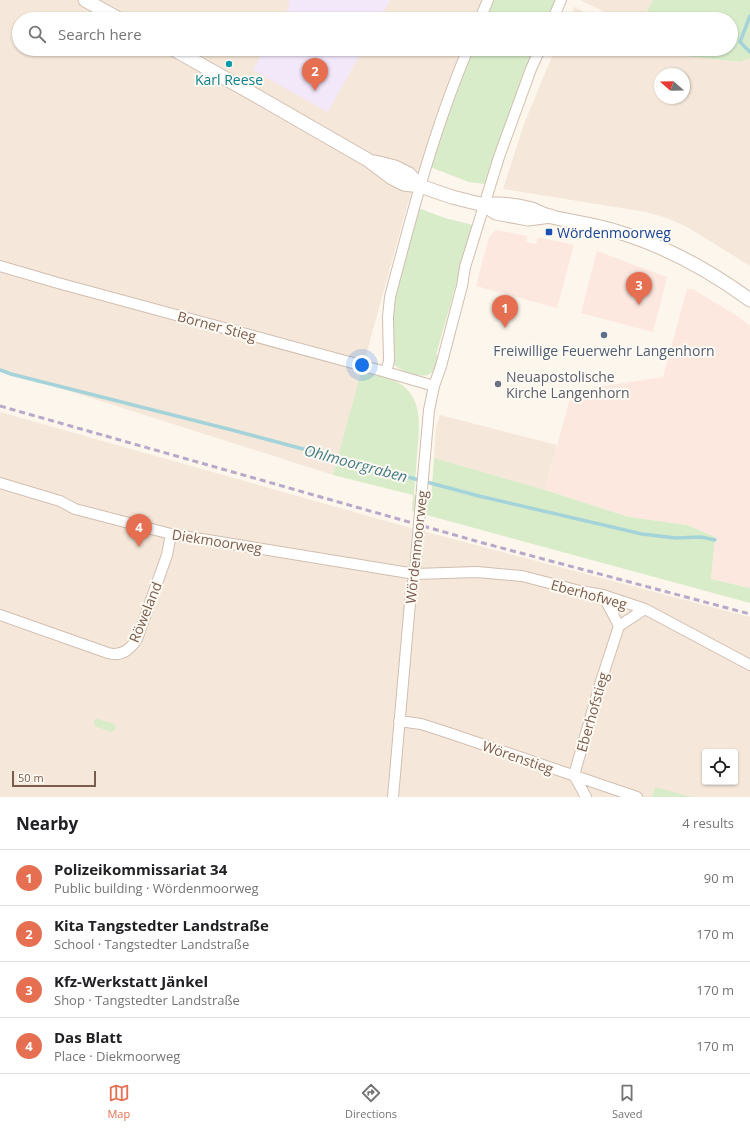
<!DOCTYPE html>
<meta charset="utf-8">
<style>
:root{--surface:#fff;--page:#f6f6f6;--text:#202124;--muted:#757577;--line:#e0e0e0;--accent:#e76f51}
body{margin:0;font-family:"Open Sans",sans-serif;background:var(--page);color:var(--text)}
.controls{position:absolute;right:12px;bottom:12px;display:grid;overflow:hidden;border-radius:4px;box-shadow:0 1px 3px #0004}
.controls button{width:36px;height:36px;display:grid;place-items:center;padding:0;border:0;border-bottom:1px solid var(--line);background:var(--surface);color:var(--text);font:20px sans-serif}
.compass{position:absolute;left:654px;top:68px;width:36px;height:36px;border-radius:50%;background:var(--surface);box-shadow:0 1px 3px #0004;rotate:290deg}
.scale{position:absolute;left:12px;bottom:10px;width:84px;box-sizing:border-box;padding-left:4px;border:2px solid #7a5c4d;border-top:0;font-size:11px;line-height:14px;white-space:nowrap;color:#7a5c4d;-webkit-text-stroke:3px #fffaf3;paint-order:stroke}
.you{position:absolute;left:362px;top:365px;width:14px;height:14px;margin:-10px;border:3px solid #fff;border-radius:50%;background:#1a73e8;box-shadow:0 0 0 6px #1a73e833}
.badge{display:grid;place-items:center;width:26px;height:26px;border-radius:50%;background:var(--accent);color:#fff;font-size:13px;font-weight:700}
.pin{position:absolute;translate:-50% -33px;filter:drop-shadow(0 1px 2px #0008)}
.pin::after{content:'';position:absolute;top:21px;width:14px;height:12px;background:inherit;clip-path:polygon(0 0,100% 0,50% 100%)}
.list{margin:0;padding:0;list-style:none}
h2{display:flex;justify-content:space-between;align-items:center;height:52px;margin:0;padding:0 16px;font-size:17px}
h2 small{font-size:13px;font-weight:400;color:var(--muted)}
.list li{display:grid;grid-template-columns:26px 1fr auto;gap:12px;align-items:center;box-sizing:border-box;height:56px;padding:0 16px;border-top:1px solid var(--line)}
.list b{display:block;font-size:15px;white-space:nowrap}
.list p{margin:0;font-size:13px;white-space:nowrap;color:var(--muted)}
.list em{font-size:13px;font-style:normal;color:var(--muted)}
.icon{flex:none;width:22px;height:22px;fill:none;stroke:currentColor;stroke-width:2;stroke-linecap:round;stroke-linejoin:round}
.map{position:relative;flex:none;width:750px;height:797px;overflow:hidden}
.search{position:absolute;background:var(--surface);box-shadow:0 1px 3px #0004;left:12px;right:12px;top:12px;height:44px;display:flex;align-items:center;gap:10px;box-sizing:border-box;padding:0 14px;border-radius:22px;color:var(--muted);font-size:15px}
.sheet{height:276px;background:var(--surface)}
nav{display:flex;justify-content:space-around;align-items:center;box-sizing:border-box;height:56px;border-top:1px solid var(--line);background:var(--surface);font-size:11px;color:var(--muted)}
nav a{display:grid;justify-items:center;gap:2px}
nav .on{color:var(--accent)}
.map>svg:first-child{display:block}
.residential{fill:#f5e8da;fill-rule:evenodd}
.commercial{fill:#fde8e0}
.education{fill:#f3e8fa}
.green{fill:#d8ecc9}
.lines{fill:none;stroke-linecap:round;stroke-linejoin:round}
.stream{stroke:#a5d3da;stroke-width:3.5}
.minor-casing{stroke:#d1beb0;stroke-width:12}
.tertiary-casing{stroke:#d1beb0;stroke-width:15}
.minor{stroke:#fff;stroke-width:10}
.tertiary{stroke:#fff;stroke-width:13}
.rail{stroke:#b9a8c9;stroke-width:3;stroke-dasharray:6 4;stroke-linecap:butt}
.minor-bridge-casing{stroke:#d1beb0;stroke-width:12;stroke-linecap:butt}
.minor-bridge{stroke:#fff;stroke-width:10}
.culture-dot{fill:#0f9aa8;stroke:#fffaf3;stroke-width:1.5}
.transit-dot{fill:#1a4fb4;stroke:#fffaf3;stroke-width:1.5}
.service-dot{fill:#5c6f8a;stroke:#fffaf3;stroke-width:1.5}
.worship-dot{fill:#6b7280;stroke:#fffaf3;stroke-width:1.5}
.labels{text-anchor:middle;dominant-baseline:central;stroke-width:4;stroke-linejoin:round;paint-order:stroke}
.culture-label{font-size:14px;fill:#0d838f;stroke:#fffaf3}
.transit-label{font-size:14px;fill:#164399;stroke:#fffaf3;text-anchor:start}
.street-label{font-size:14px;fill:#7a5c4d;stroke:#fffaf3}
.service-label{font-size:14px;fill:#4e5e75;stroke:#fffaf3}
.worship-label{font-size:14px;fill:#5b616d;stroke:#fffaf3;text-anchor:start}
.water-label{font-size:15px;font-style:italic;fill:#437c86;stroke:#fffaf3}
</style>
<div class="map">
<svg width="750" height="797" viewBox="0 0 750 797">
<rect width="100%" height="100%" fill="#fdf6ec"/>
<!-- residential -->
<path class="residential" d="M 0,0 L 482,0 L 474,19 L 19,19 L 19,49 L 462,49 L 408,203 L 333,475 L 0,369 Z
M 580,0 L 653,0 L 643,19 L 619,19 Z
M 574,7 L 599,19 L 569,19 Z
M 555,49 L 663,49 L 676,55 L 740,62 L 750,58 L 750,266 L 689,228 L 667,218 L 646,212 L 503,189 L 524,124 ZM 660,74 L 684,74 L 684,98 L 660,98 Z
M 0,412 L 411,528 L 750,617 L 750,797 L 0,797 ZM 705,752 L 735,752 L 735,782 L 705,782 Z
M 440,415 L 557,445 L 545,490 L 434,458 L 436,428 Z"/>
<!-- commercial -->
<path class="commercial" d="M 496,230 L 527,236 L 526,242 L 536,244 L 538,237 L 574,245 L 557,308 L 476,286 L 489,237 Z
M 597,251 L 667,277 L 653,332 L 581,313 Z
M 687,289 L 693,289 L 737,316 L 750,326 L 750,588 L 711,579 L 715,537 L 687,525 L 629,517 L 545,490 L 572,391 L 663,377 Z"/>
<!-- education -->
<path class="education" d="M 289,0 L 390,0 L 380,19 L 282,19 L 289,7 Z
M 265,49 L 363,49 L 328,112 L 253,70 Z"/>
<!-- green -->
<path class="green" d="M 493,0 L 557,0 L 548,19 L 484,19 Z
M 653,0 L 750,0 L 750,58 L 740,62 L 676,55 L 663,49 L 731,49 L 731,19 L 643,19 Z
M 471,49 L 535,49 L 485,184 L 469,182 L 430,167 L 441,130 Z
M 418,208 L 445,218 L 473,225 L 436,355 L 440,356 C 439,362 436,371 430,374 C 423,379 398,371 394,364 C 390,355 391,334 391,324 C 391,306 397,288 402,270 C 407,250 413,229 418,208 Z
M 361,372 C 373,375 386,376 397,382 C 425,397 419,429 417,455 C 416,468 415,482 414,495 L 431,499 L 434,458 L 545,490 L 629,517 L 687,525 L 715,537 L 711,579 L 750,588 L 750,603 L 412,511 L 413,495 L 333,475 Z
M 95,719 L 98,719 L 114,724 L 116,726 L 115,730 L 111,732 L 95,726 L 94,722 Z
M 655,787 L 692,797 L 652,797 Z"/>
<g class="lines">
<!-- stream -->
<path class="stream" d="M 750,16 L 740,42 L 750,52
M 0,370 L 11,374 L 232,430 L 479,496 L 642,534 L 676,538 L 701,537 L 715,540"/>
<!-- minor casing -->
<g class="minor-casing">
<path id="minor" d="M 480,19 L 488,0
M 553,19 L 561,0
M 0,266 L 58,283 L 386,372 L 434,386
M 386,372 L 389,361 L 388,317 L 390,297 C 412,213 434,129 468,49
M 425,455 L 429,410 L 434,386 L 441,366 L 462,286 L 465,267 L 499,157 L 531,69 L 540,49
M 0,483 L 60,501 L 75,509 L 171,534 L 415,574 L 477,572 L 522,576 L 580,591 L 603,595 L 645,609 L 750,665
M 603,595 L 619,626
M 0,615 L 108,653 C 121,657 130,650 137,639 L 167,555 L 171,534
M 399,721 L 421,724 L 449,733 L 637,797
M 393,797 L 411,591 L 415,574 L 417,546
M 586,797 L 574,775 L 601,681 L 619,626 L 645,609"/>
</g>
<!-- tertiary casing -->
<g class="tertiary-casing">
<path id="tertiary" d="M 85,0 L 119,19
M 173,49 L 255,95 L 368,160 L 392,178 L 404,184 L 420,186 L 452,197 L 484,205 L 496,213 L 528,219 L 551,216
M 375,162 L 395,167 L 409,174 L 420,186
M 484,205 C 500,202 516,205 532,209 C 539,212 545,215 552,217 C 573,222 594,224 615,231 C 663,245 709,270 750,300"/>
</g>
<!-- minor -->
<use href="#minor" class="minor"/>
<!-- tertiary -->
<use href="#tertiary" class="tertiary"/>
<!-- rail -->
<path class="rail" d="M 0,406 L 483,543 L 750,614"/>
<!-- minor-bridge casing -->
<g class="minor-bridge-casing">
<path id="minor-bridge" d="M 417,546 L 425,455"/>
</g>
<!-- minor-bridge -->
<use href="#minor-bridge" class="minor-bridge"/>
</g>
<!-- markers -->
<circle class="culture-dot" cx="229" cy="64" r="4"/>
<rect class="transit-dot" x="545" y="228" width="8" height="8" rx="2"/>
<circle class="service-dot" cx="604" cy="335" r="4"/>
<circle class="worship-dot" cx="498" cy="384" r="4"/>
<g class="labels">
<!-- culture labels -->
<g class="culture-label">
<text x="229" y="79">Karl Reese</text>
</g>
<!-- transit labels -->
<g class="transit-label">
<text x="557" y="232">Wördenmoorweg</text>
</g>
<!-- street labels -->
<g class="street-label">
<text transform="translate(217 326) rotate(15)">Borner Stieg</text>
<text transform="translate(217 541) rotate(9)">Diekmoorweg</text>
<text transform="translate(416 547) rotate(-84)">Wördenmoorweg</text>
<text transform="translate(589 594) rotate(15)">Eberhofweg</text>
<text transform="translate(145 612) rotate(-68)">Röweland</text>
<text transform="translate(592 712) rotate(-74)">Eberhofstieg</text>
<text transform="translate(518 757) rotate(19)">Wörenstieg</text>
</g>
<!-- service labels -->
<g class="service-label">
<text x="604" y="350">Freiwillige Feuerwehr Langenhorn</text>
</g>
<!-- worship labels -->
<g class="worship-label">
<text x="506" y="376">Neuapostolische<tspan x="506" dy="16">Kirche Langenhorn</tspan></text>
</g>
<!-- water labels -->
<g class="water-label">
<text transform="translate(356 463) rotate(15)">Ohlmoorgraben</text>
</g>
</g>
</svg>
<div class="controls">
<button><svg class="icon" aria-label="locate" viewBox="0 0 24 24"><circle cx="12" cy="12" r="6"/><path d="M12 2v4M12 18v4M2 12h4M18 12h4"/></svg></button>
</div>
<svg class="compass" viewBox="-18 -18 36 36"><path d="M0-13l5 13h-10z" fill="#e53935"/><path d="M0 13l5-13h-10z" fill="#757577"/></svg>
<div class="scale">50 m</div>
<div class="you"></div>
<div class="pin badge" style="left:505px;top:328px">1</div>
<div class="pin badge" style="left:315px;top:91px">2</div>
<div class="pin badge" style="left:639px;top:305px">3</div>
<div class="pin badge" style="left:139px;top:547px">4</div>
<div class="search"><svg class="icon" aria-label="search" viewBox="0 0 24 24"><circle cx="10" cy="10" r="6"/><path d="M15 15l6 6"/></svg>Search here</div>
</div>
<section class="sheet">
<h2>Nearby<small>4 results</small></h2>
<ul class="list">
<li><span class="badge">1</span><div><b>Polizeikommissariat 34</b><p>Public building · Wördenmoorweg</p></div><em>90 m</em></li>
<li><span class="badge">2</span><div><b>Kita Tangstedter Landstraße</b><p>School · Tangstedter Landstraße</p></div><em>170 m</em></li>
<li><span class="badge">3</span><div><b>Kfz-Werkstatt Jänkel</b><p>Shop · Tangstedter Landstraße</p></div><em>170 m</em></li>
<li><span class="badge">4</span><div><b>Das Blatt</b><p>Place · Diekmoorweg</p></div><em>170 m</em></li>
</ul>
</section>
<nav>
<a class="on"><svg class="icon" aria-label="map" viewBox="0 0 24 24"><path d="M3 6l6-2 6 2 6-2v14l-6 2-6-2-6 2zM9 4v14M15 6v14"/></svg>Map</a>
<a><svg class="icon" aria-label="directions" viewBox="0 0 24 24"><path d="M12 3l9 9-9 9-9-9zM9 14v-3h6M13 9l2 2-2 2"/></svg>Directions</a>
<a><svg class="icon" aria-label="saved" viewBox="0 0 24 24"><path d="M7 4h10v16l-5-4-5 4z"/></svg>Saved</a>
</nav>
